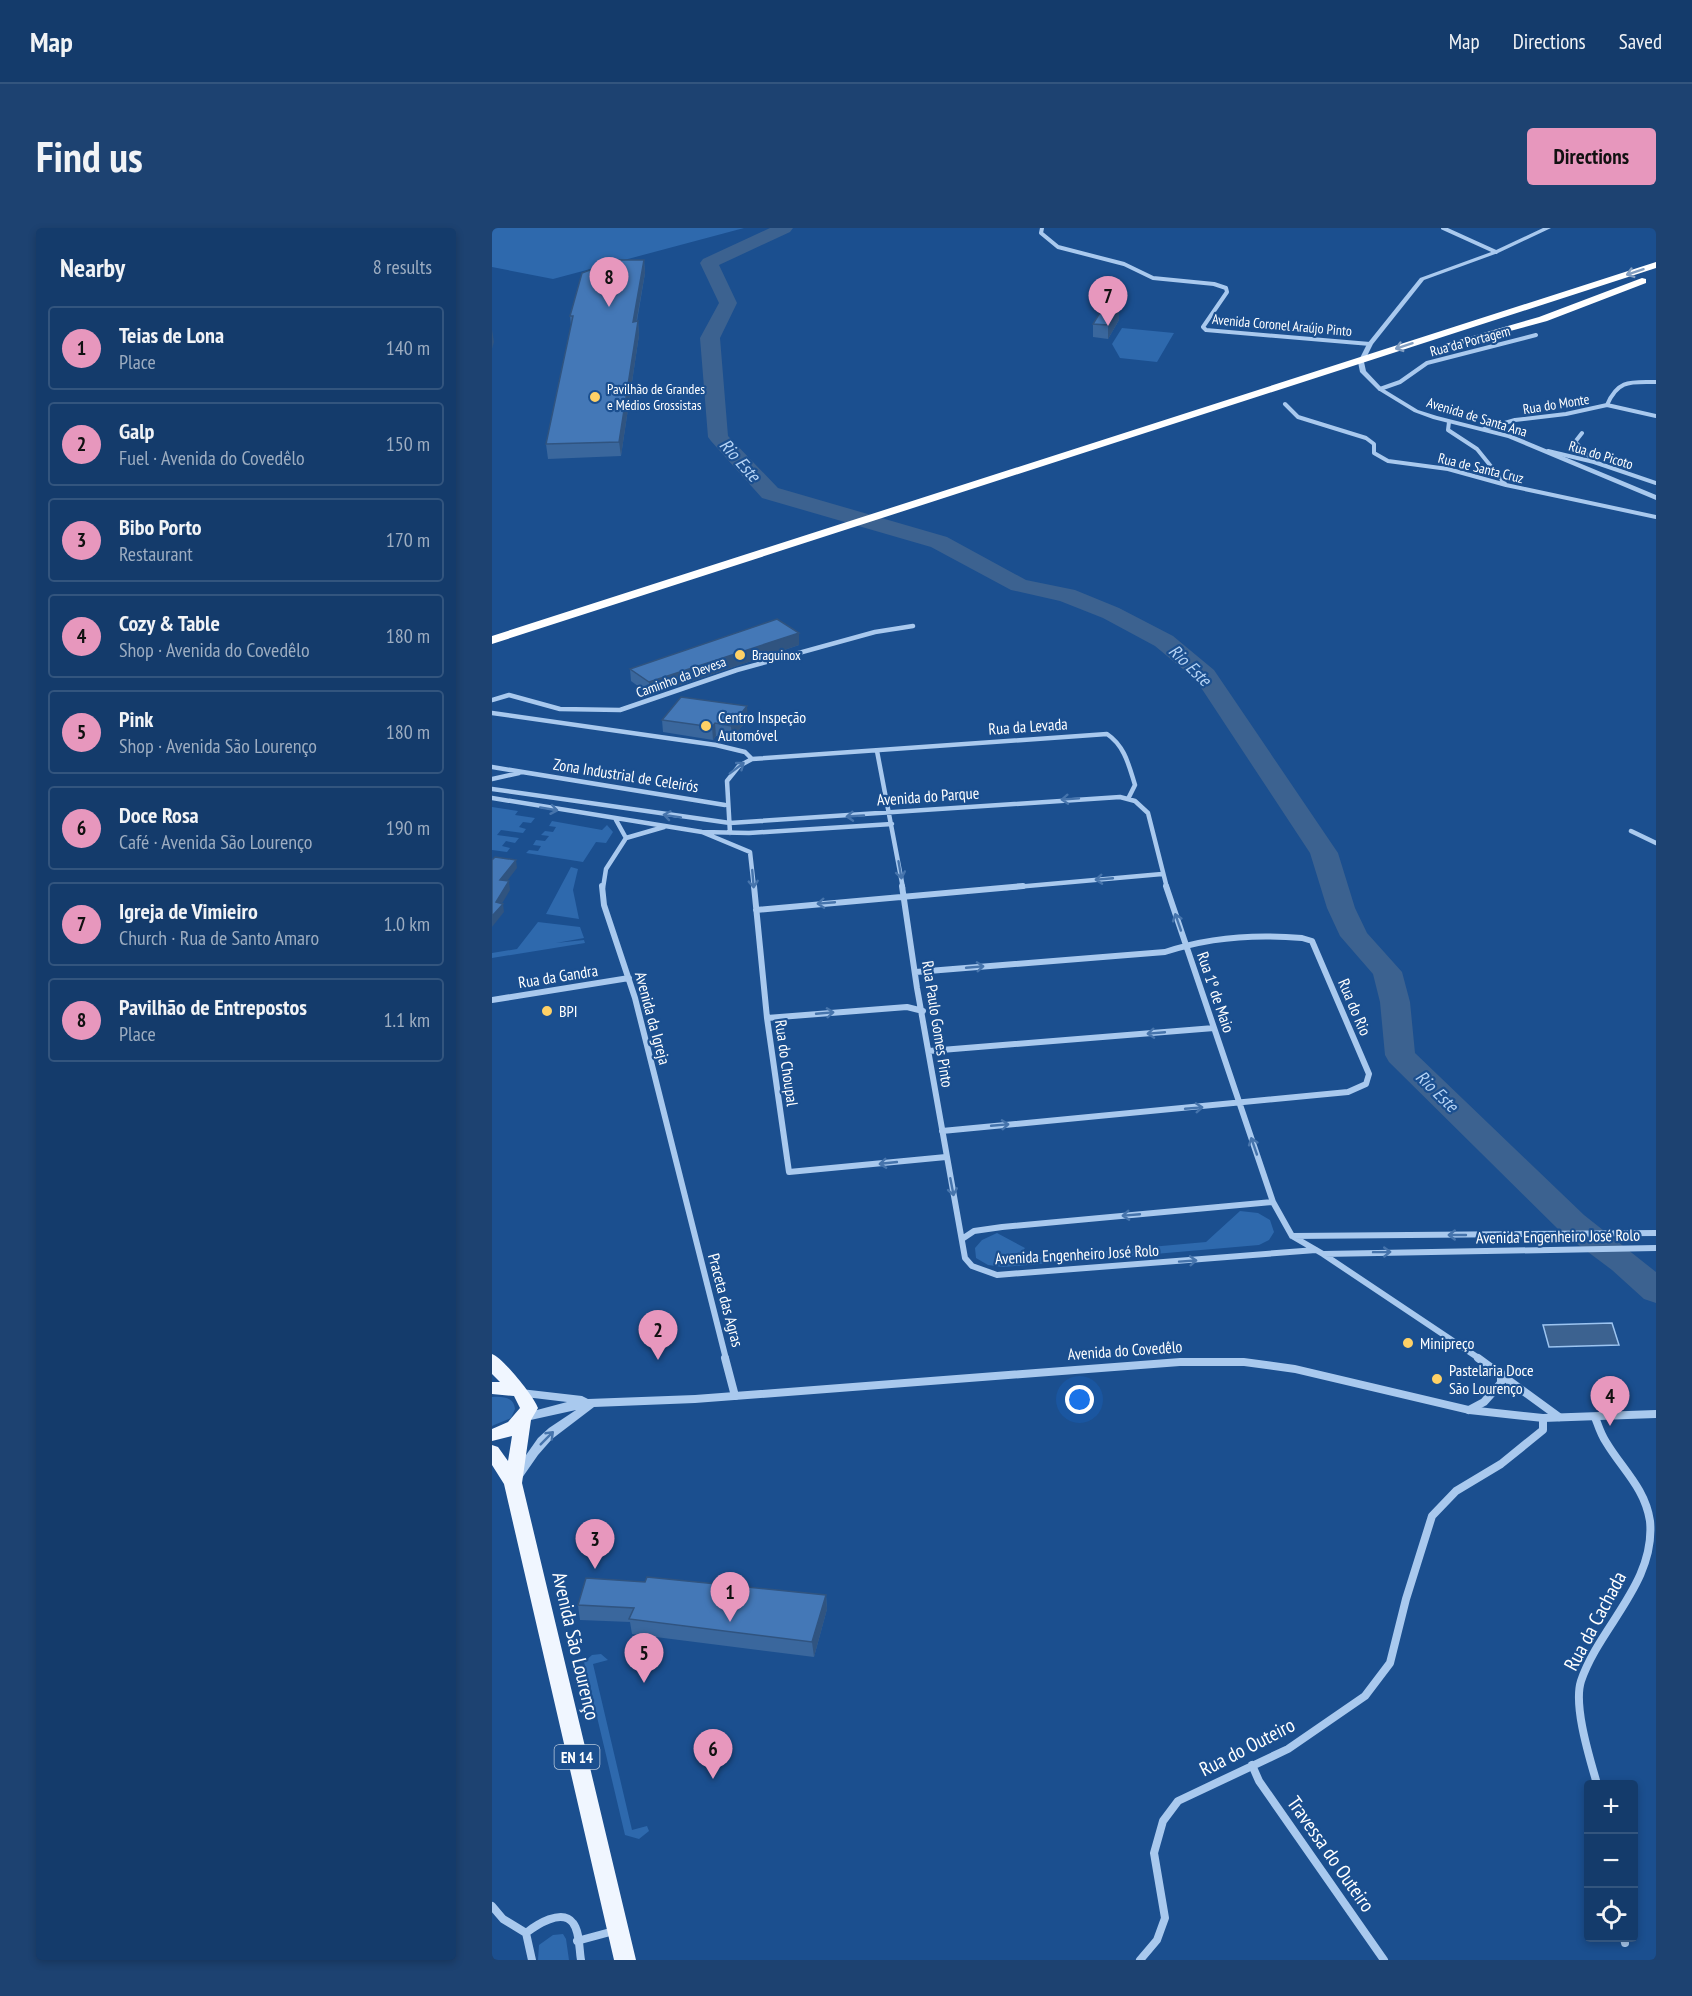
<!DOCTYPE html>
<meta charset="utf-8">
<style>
:root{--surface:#143b6b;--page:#1d4271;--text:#f1f3f6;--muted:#9dadc1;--line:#33557e;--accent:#e797bd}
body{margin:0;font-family:"PT Sans Narrow",sans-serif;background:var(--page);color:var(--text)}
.controls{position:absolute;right:18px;bottom:18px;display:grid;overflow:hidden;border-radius:6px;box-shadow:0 3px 9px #0003}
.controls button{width:54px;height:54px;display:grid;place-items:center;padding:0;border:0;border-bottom:2px solid var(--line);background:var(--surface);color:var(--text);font:30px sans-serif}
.you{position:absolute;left:588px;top:1172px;width:21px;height:21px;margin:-15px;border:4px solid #fff;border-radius:50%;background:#1a73e8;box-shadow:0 0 0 9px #1a73e833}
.badge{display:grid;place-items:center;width:39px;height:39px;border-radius:50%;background:var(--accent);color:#111;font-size:20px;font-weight:700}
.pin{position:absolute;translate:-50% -50px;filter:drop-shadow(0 2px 3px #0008)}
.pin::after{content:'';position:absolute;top:32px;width:21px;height:18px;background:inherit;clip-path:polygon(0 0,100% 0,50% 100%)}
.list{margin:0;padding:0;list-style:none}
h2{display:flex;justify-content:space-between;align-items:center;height:78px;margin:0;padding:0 24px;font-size:26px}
h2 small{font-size:20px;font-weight:400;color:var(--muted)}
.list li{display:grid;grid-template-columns:39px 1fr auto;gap:18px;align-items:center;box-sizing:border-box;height:84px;margin:0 12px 12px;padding:0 12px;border:2px solid var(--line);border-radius:6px}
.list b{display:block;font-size:22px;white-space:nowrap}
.list p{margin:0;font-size:20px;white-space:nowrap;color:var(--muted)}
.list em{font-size:20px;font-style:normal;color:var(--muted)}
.icon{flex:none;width:33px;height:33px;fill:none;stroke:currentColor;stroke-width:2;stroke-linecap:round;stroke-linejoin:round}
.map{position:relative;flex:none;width:1164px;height:1732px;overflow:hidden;border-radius:6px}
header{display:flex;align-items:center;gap:36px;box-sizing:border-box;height:84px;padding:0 30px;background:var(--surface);border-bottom:2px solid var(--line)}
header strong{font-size:28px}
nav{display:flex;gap:33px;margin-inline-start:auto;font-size:21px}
.intro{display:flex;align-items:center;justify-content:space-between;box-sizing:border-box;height:144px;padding:0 36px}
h1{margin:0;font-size:42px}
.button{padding:15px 27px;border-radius:6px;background:var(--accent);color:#111;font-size:21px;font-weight:700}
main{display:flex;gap:36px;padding:0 36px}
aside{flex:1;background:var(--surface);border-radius:6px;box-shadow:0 3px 9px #0003}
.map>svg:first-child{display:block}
.green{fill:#2e69ad}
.water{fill:#3c6290;stroke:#9cc4f0;stroke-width:1.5}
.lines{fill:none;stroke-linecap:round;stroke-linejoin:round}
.river{fill:#3c6290;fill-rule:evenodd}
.minor-far3{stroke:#a9c9ee;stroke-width:4}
.minor-far2{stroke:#a9c9ee;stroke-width:4.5}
.minor-far1{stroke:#a9c9ee;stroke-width:6}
.minor{stroke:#a9c9ee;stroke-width:8}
.tertiary{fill:#a9c9ee;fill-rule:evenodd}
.primary{fill:#f0f6ff;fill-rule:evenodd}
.motorway{fill:#fff;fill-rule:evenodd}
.wall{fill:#3a679d}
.shaded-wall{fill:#305480}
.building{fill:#4478b7;stroke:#305480;stroke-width:1.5}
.oneway{stroke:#829ec1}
.oneway2{stroke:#4674ac}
.poi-dot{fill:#ffd166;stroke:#1b4f8f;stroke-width:2}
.labels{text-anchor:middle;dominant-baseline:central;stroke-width:4.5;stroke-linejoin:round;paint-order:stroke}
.far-street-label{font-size:14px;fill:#fff;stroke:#1b4f8f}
.far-poi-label{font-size:14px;fill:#fff;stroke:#1b4f8f;text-anchor:start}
.shield{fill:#1b4f8f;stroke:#bbcadd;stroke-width:1.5}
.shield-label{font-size:15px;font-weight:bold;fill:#fff}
.poi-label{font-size:16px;fill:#fff;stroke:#1b4f8f;text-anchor:start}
.street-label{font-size:16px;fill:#fff;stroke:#1b4f8f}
.water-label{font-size:18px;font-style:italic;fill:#b5d3f5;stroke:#1b4f8f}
.near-street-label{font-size:20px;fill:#fff;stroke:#1b4f8f}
</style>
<header>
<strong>Map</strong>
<nav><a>Map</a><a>Directions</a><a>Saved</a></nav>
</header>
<div class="intro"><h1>Find us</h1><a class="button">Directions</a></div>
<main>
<aside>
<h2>Nearby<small>8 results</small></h2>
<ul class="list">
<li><span class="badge">1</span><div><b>Teias de Lona</b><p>Place</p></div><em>140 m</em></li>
<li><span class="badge">2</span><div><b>Galp</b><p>Fuel · Avenida do Covedêlo</p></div><em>150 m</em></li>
<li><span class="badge">3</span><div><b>Bibo Porto</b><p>Restaurant</p></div><em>170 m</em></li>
<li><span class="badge">4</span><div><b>Cozy &amp; Table</b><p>Shop · Avenida do Covedêlo</p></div><em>180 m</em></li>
<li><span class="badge">5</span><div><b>Pink</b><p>Shop · Avenida São Lourenço</p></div><em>180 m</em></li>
<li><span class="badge">6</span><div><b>Doce Rosa</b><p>Café · Avenida São Lourenço</p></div><em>190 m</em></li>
<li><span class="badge">7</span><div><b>Igreja de Vimieiro</b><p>Church · Rua de Santo Amaro</p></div><em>1.0 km</em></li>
<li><span class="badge">8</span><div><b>Pavilhão de Entrepostos</b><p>Place</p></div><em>1.1 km</em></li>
</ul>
</aside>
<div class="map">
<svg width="1164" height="1732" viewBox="0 0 1164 1732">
<rect width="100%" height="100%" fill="#1b4f8f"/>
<!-- green -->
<path class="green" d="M 0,0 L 252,0 L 61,51 L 0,39 Z
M 630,100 L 682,105 L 665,134 L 628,130 L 620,116 Z
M 0,579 L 26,583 L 23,587 L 43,590 L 39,595 L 31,594 L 27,599 L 34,601 L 31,605 L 9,602 L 5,607 L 27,610 L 23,615 L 14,613 L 10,618 L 18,620 L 15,624 L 0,622 Z
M 60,593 L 110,602 L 115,597 L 121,604 L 114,615 L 104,614 L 91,634 L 34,625 L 37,622 L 46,623 L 49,618 L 41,617 L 44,612 L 53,613 L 57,608 L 49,607 L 53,603 L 61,604 L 64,599 L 57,598 Z
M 79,639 L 86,641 L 81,662 L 87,691 L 54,686 Z
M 46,694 L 88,699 L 92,710 L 64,715 L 92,712 L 93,715 L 0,730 L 0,725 L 25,721 Z
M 748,983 L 766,985 L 778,992 L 782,1004 L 777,1012 L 767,1017 L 511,1039 L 496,1037 L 484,1030 L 483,1020 L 490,1012 L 505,1005 L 533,1020 L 525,1031 L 714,1014 Z
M 0,1169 C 10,1168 22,1169 23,1181 L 19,1190 L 2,1197 L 0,1198 Z
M 109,1426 L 116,1432 L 101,1436 L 140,1602 L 155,1598 L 157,1603 L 147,1611 L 133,1607 L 92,1434 L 100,1427 Z
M 71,1706 L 74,1711 L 77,1732 L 46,1732 L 47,1717 L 61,1707 Z"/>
<!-- water -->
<path class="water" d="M 1120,1095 L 1127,1117 L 1057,1119 L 1051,1097 Z"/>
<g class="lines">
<!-- river -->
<path class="river" d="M 278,0 L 301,0 L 298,4 L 227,37 L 245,75 L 228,110 L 236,208 L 286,260 L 455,309 L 534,352 L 583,362 L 627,380 L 681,408 L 722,442 L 846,625 L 863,680 L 875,705 L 910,744 L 918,774 L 923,825 L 1092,987 L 1164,1044 L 1164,1075 L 1152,1071 L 1120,1042 L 1068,1003 L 897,834 L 893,827 L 888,774 L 881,746 L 848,708 L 835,680 L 818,625 L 704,452 L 663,418 L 611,390 L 568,373 L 519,362 L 439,319 L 270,270 L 219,213 L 216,209 L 208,110 L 227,75 L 208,35 L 211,31 Z"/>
<!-- minor-far3 -->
<path class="minor-far3" d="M 550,0 L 549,5 L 566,19 L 632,36 L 661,50 L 722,56 L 734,60 L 735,64 L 711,99 L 714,102 L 878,116
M 951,0 L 1004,24
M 888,161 L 908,154 L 935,135 L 1044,107
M 793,176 L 806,189 L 874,210 L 882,216 L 882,225 L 896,233 L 956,241 L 1014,257 L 1164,289
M 1115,177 C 1126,151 1139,154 1164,154
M 957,194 L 956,202 L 985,221 L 1014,257
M 992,201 L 1023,192 L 1074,186 L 1115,177 L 1164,188
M 1090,205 L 1083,214 L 1102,233
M 1056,223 L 1102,234 L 1164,255"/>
<!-- minor-far2 -->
<path class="minor-far2" d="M 0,472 L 17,467 L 68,481 L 128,482 L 245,442 L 383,404 L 421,398
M 0,485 L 224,517 L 253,524 L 260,531
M 385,523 L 411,660
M 0,539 L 233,577
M 0,551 L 27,545
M 0,561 L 238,595 L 628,569 L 643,573 L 656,585 L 675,660
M 0,570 L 210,604 L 257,605 L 400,596
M 124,592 L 134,610
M 1139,603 L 1164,615
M 210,604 L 258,624 L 262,660
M 238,605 L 235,553 L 247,538 L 260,531 L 615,506 C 633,518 637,538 643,557 L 637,569
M 111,660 L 114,641 L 134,610 L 172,599
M 514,660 L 670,646"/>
<!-- minor-far1 -->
<path class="minor-far1" d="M 110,658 L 112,677 L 143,770 L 234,1131
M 262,658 L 275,790 L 297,944 L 454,929
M 410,658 L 425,760 L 473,1030 L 480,1038 L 505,1047 L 824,1022
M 674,658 L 781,974 L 800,1008 L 831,1026 L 988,1131
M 264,682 L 531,658
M 424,744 L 673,724 C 717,709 764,706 810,710 L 820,713 L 877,846 L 874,856 L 856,864 L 450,903
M 0,772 L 137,750
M 275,790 L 415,779 L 431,783
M 437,823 L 722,800
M 800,1008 L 1164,1005
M 470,1011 L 482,1003 L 510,999 L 781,974
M 832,1026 L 1164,1020"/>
<!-- minor -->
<path class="minor" d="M 233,1130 L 243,1168
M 986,1130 L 1067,1189
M 977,1182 L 992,1174 L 1009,1155 L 1009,1145
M 1103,1189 C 1106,1197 1109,1207 1114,1214 C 1130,1241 1153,1260 1158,1293 C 1164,1355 1107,1399 1089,1453 C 1081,1478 1098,1531 1105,1556
M 760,1537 L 767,1553 L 892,1732
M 0,1678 L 11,1691 L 34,1705
M 1132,1710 L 1133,1715
M 85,1713 L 122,1703
M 40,1732 L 34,1705 C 44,1697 70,1680 81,1695 C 88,1704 87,1721 89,1732
M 648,1732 L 665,1712 L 673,1690 L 662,1625 L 671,1593 L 686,1573 L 796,1521 L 873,1468 L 898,1435 L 914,1371 L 940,1288 L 964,1263 L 1009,1236 L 1051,1202 L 1051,1190"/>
<!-- tertiary -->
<path class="tertiary" d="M 1051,0 L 1059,0 L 1006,25 L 932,52 L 881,116 L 872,134 L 874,143 L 890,160 L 926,182 L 945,188 L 1020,207 L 1164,267 L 1164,272 L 1016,210 L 941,191 L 922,184 L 886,162 L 868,144 L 866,134 L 875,116 L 928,50 L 1002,23 Z
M 688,1130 L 752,1130 L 803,1137 L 977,1178 L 1051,1186 L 1164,1182 L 1164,1190 L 1051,1194 L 977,1186 L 803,1145 L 752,1138 L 688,1138 L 203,1175 L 102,1179 L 60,1211 L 46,1227 L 30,1250 L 26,1252 L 22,1250 L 20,1247 L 46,1210 L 57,1200 L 84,1182 L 34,1193 L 30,1192 L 28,1189 L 30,1186 L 75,1174 L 25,1168 L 23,1165 L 25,1162 L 29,1161 L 90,1168 L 96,1171 L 203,1167 Z"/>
<!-- primary -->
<path class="primary" d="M 0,1126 C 10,1129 42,1168 46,1180 L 39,1192 L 30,1255 L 144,1732 L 122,1732 L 12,1256 L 0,1237 L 0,1217 L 6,1219 L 16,1233 L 20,1208 L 0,1213 L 0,1201 L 16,1194 L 28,1180 L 22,1168 L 0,1166 L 0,1154 L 8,1154 L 0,1146 Z"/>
<!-- motorway -->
<path class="motorway" d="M 1164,34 L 1164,40 L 0,416 L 0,408 Z
M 1150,50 L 1154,51 L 1154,55 L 1055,93 L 948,122 L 943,119 L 1047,89 Z"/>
</g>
<!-- wall -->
<path class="wall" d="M 152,32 L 153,45 L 145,93 L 146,93 L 147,107 L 129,228 L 56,231 L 54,216 L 79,98 L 78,88 Z
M 627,92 L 616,111 L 601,109 L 601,96 Z
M 307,405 L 307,417 L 158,467 L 139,453 L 138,441 Z
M 256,491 L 240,510 L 224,508 L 221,512 L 171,504 L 170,492 Z
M 334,1367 L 335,1381 L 322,1429 L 140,1406 L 138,1394 L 88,1392 L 86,1377 Z"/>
<!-- shaded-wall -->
<path class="shaded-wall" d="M 152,32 L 153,45 L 142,107 L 141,94 Z
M 627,79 L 627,92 L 616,111 L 616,97 Z
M 146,93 L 147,107 L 129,228 L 127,214 Z
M 0,101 L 2,114 L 0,121 Z
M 307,405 L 307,417 L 158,467 L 157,454 Z
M 255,478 L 256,491 L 240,510 L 239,498 Z
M 223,495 L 224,508 L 221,512 L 220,499 Z
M 24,632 L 25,640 L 9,661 L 8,652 Z
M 17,653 L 18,662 L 8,679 L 11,676 L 12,684 L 0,699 L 0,688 L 4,674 Z
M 334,1367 L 335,1381 L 322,1429 L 320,1414 Z"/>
<!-- building -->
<path class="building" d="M 124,32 L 152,32 L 141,94 L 146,93 L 127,214 L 54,216 L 81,88 L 78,88 L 90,45 Z
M 612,78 L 627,79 L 616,97 L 601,96 Z
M 285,391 L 307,405 L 157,454 L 138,441 Z
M 189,469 L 255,478 L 239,498 L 223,495 L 220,499 L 170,492 Z
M 3,629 L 24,632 L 8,652 L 17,653 L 4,674 L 11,676 L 0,688 L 0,632 Z
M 155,1349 L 334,1367 L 320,1414 L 137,1391 L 142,1380 L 86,1377 L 94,1350 L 153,1354 Z"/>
<!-- one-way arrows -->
<defs><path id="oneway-shaft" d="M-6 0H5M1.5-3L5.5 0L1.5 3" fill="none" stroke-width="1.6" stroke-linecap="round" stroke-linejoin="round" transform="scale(1.5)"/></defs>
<g class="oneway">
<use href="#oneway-shaft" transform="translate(1143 44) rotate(162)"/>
<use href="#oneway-shaft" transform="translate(912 118) rotate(162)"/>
</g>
<g class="oneway2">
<use href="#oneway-shaft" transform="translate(245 540) rotate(-37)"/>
<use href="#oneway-shaft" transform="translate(578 571) rotate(176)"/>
<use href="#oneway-shaft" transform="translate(57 581) rotate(10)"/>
<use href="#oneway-shaft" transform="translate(180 588) rotate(-171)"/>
<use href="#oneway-shaft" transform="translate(363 588) rotate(176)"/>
<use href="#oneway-shaft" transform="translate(408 642) rotate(80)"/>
<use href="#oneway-shaft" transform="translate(261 651) rotate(85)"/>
<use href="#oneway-shaft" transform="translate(612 651) rotate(175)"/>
<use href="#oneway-shaft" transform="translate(334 675) rotate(175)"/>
<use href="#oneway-shaft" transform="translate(686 694) rotate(-109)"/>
<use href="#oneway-shaft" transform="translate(483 739) rotate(-5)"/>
<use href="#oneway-shaft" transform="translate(333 785) rotate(-5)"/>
<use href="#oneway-shaft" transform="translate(664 805) rotate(175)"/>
<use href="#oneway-shaft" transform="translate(702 880) rotate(-5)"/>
<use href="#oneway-shaft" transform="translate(508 897) rotate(-5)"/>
<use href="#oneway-shaft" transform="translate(762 918) rotate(-109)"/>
<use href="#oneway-shaft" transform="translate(396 935) rotate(174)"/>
<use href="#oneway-shaft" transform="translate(460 959) rotate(79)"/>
<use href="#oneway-shaft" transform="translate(639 987) rotate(175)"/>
<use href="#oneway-shaft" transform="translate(965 1007) rotate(180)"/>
<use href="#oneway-shaft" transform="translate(890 1024) rotate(-1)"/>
<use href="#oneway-shaft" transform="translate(696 1033) rotate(-4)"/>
<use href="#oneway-shaft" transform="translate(55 1210) rotate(-45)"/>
</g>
<!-- markers -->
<g class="poi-dot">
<circle cx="103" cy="169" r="6"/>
<circle cx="248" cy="427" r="6"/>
<circle cx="214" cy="498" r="6"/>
<circle cx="55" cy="783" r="6"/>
<circle cx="916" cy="1115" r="6"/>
<circle cx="945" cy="1151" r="6"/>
</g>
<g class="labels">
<!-- far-street labels -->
<g class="far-street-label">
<text transform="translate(790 97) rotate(5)">Avenida Coronel Araújo Pinto</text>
<text transform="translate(978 113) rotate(-15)">Rua da Portagem</text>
<text transform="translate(1064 176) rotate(-9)">Rua do Monte</text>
<text transform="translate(985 189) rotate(17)">Avenida de Santa Ana</text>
<text transform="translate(1109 227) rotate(17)">Rua do Picoto</text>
<text transform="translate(989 240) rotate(14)">Rua de Santa Cruz</text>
<text transform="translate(189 449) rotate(-20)">Caminho da Devesa</text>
</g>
<!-- far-poi labels -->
<g class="far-poi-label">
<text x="115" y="161">Pavilhão de Grandes<tspan x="115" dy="16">e Médios Grossistas</tspan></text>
<text x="260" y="427">Braguinox</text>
</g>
<!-- shield labels -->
<rect class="shield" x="62.5" y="1517" width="45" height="24" rx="4.5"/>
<g class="shield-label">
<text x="85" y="1529">EN 14</text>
</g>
<!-- poi labels -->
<g class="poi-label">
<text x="226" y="489">Centro Inspeção<tspan x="226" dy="18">Automóvel</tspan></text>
<text x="67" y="783">BPI</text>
<text x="928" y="1115">Minipreço</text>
<text x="957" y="1142">Pastelaria Doce<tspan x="957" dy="18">São Lourenço</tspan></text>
</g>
<!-- street labels -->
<g class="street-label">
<text transform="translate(536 498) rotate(-4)">Rua da Levada</text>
<text transform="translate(134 547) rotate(9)">Zona Industrial de Celeirós</text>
<text transform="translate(436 568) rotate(-4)">Avenida do Parque</text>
<text transform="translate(66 748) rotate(-9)">Rua da Gandra</text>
<text transform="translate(724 764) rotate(71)">Rua 1º de Maio</text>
<text transform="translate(863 779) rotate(67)">Rua do Rio</text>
<text transform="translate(161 790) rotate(75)">Avenida da Igreja</text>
<text transform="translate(446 796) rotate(81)">Rua Paulo Gomes Pinto</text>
<text transform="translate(295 835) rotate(82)">Rua do Choupal</text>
<text transform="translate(1066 1008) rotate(-1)">Avenida Engenheiro José Rolo</text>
<text transform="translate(585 1026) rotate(-3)">Avenida Engenheiro José Rolo</text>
<text transform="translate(234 1072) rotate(75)">Praceta das Agras</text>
<text transform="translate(633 1122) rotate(-4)">Avenida do Covedêlo</text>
</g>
<!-- water labels -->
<g class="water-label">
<text transform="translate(248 232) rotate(48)">Rio Este</text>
<text transform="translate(698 437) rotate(44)">Rio Este</text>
<text transform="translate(945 863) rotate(44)">Rio Este</text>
</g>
<!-- near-street labels -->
<g class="near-street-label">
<text transform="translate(1103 1393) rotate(-62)">Rua da Cachada</text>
<text transform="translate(84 1418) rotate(77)">Avenida São Lourenço</text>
<text transform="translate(755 1519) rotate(-27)">Rua do Outeiro</text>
<text transform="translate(839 1626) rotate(55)">Travessa do Outeiro</text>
</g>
</g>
</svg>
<div class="controls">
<button>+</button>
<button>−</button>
<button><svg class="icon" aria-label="locate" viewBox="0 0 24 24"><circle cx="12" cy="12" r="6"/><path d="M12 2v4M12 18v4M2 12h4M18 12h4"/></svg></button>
</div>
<div class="you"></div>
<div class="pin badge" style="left:238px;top:1394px">1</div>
<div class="pin badge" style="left:166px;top:1132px">2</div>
<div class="pin badge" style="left:103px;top:1341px">3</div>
<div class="pin badge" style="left:1118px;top:1198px">4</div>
<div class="pin badge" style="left:152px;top:1455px">5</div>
<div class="pin badge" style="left:221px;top:1551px">6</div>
<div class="pin badge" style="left:616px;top:98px">7</div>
<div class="pin badge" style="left:117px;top:79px">8</div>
</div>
</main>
